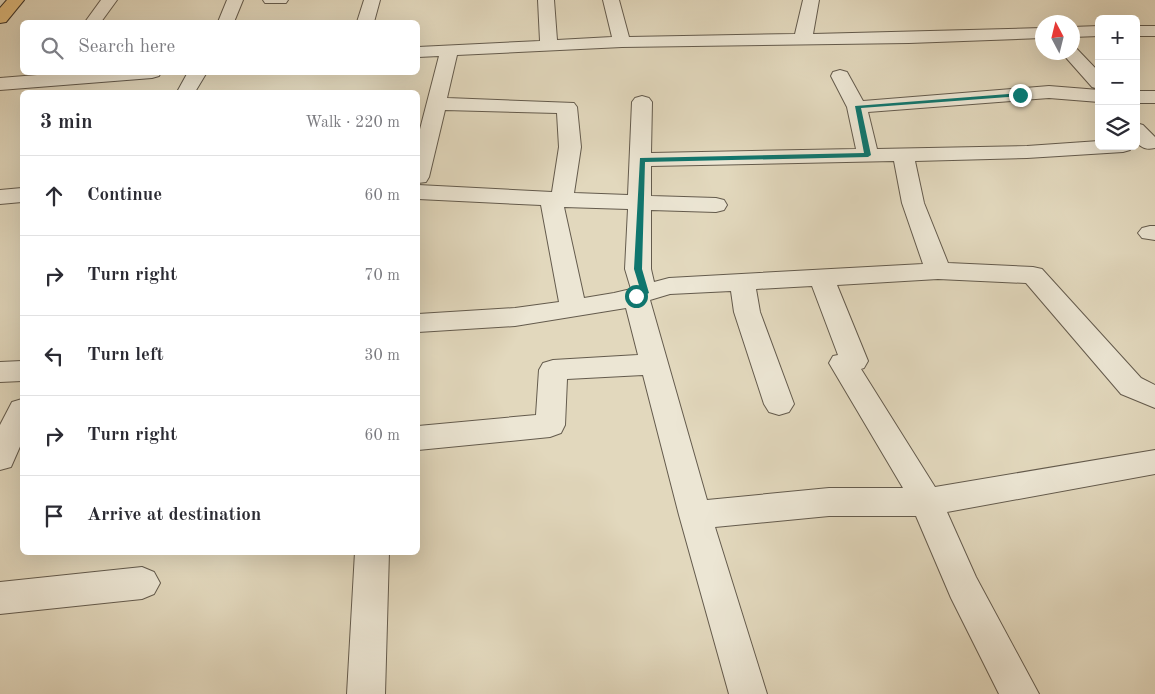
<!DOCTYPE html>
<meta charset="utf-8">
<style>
:root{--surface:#fff;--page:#f2f2f3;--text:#2b2b33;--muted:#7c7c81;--line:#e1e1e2}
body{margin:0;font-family:"Old Standard TT",serif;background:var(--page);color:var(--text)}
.controls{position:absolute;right:15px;top:15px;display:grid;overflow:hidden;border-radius:8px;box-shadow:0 5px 20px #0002}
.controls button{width:45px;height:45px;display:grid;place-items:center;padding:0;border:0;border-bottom:1px solid var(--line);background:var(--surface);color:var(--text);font:25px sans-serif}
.compass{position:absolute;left:1035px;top:15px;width:45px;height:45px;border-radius:50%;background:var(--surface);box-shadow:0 5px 20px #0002;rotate:353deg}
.stop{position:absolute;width:15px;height:15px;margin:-11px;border:4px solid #0f766e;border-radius:50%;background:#fff}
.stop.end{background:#0f766e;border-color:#fff;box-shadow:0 1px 5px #0008}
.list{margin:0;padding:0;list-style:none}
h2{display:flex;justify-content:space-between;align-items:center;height:65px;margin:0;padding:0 20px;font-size:21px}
h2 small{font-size:16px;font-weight:400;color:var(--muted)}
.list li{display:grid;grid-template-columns:32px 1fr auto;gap:15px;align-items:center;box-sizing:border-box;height:80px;padding:0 20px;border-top:1px solid var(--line)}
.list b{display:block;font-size:19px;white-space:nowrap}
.list em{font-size:16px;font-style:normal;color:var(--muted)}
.icon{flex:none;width:28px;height:28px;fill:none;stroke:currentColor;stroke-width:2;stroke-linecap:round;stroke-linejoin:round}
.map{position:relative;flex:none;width:1155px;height:694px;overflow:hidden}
.search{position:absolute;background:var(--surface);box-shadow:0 5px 20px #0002;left:20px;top:20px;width:400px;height:55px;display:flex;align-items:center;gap:12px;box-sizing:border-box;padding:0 18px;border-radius:8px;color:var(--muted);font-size:19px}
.panel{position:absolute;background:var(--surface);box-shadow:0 5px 20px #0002;left:20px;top:90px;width:400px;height:465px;border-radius:8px}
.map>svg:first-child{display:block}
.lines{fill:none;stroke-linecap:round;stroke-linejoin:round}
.minor-casing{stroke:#645b4d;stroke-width:2}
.major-casing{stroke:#3a3128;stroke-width:2}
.minor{fill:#ece6d4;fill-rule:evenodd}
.major{fill:#e1bc7e;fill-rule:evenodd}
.route{fill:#0f766e}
</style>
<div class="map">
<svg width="1155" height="694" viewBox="0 0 1155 694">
<rect width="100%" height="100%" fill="#e2d8bd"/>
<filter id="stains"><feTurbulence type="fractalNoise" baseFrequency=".004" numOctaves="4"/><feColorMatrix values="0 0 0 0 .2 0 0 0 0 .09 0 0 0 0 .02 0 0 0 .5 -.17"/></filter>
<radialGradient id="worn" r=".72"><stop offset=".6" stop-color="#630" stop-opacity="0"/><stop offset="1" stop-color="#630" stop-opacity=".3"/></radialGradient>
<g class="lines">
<!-- minor casing -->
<g class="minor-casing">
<path id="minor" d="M 101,0 L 117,0 L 101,22 L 85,22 Z
M 227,0 L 243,0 L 234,22 L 218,22 Z
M 263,0 L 288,0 L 286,3 L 265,3 Z
M 364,0 L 380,0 L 374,22 L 357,22 Z
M 538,0 L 554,0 L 557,40 L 612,37 L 603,0 L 619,0 L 629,37 L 795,34 L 803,0 L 819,0 L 813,34 L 1042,28 L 1042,38 L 909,43 L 622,47 L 457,55 L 447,98 L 574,103 L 577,107 L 581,147 L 574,193 L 628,195 L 632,102 L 635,98 L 642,96 L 649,98 L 652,102 L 651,153 L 856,149 L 847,107 L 831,76 L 833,72 L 840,70 L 847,72 L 863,101 L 1049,86 L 1099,90 L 1099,102 L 1049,98 L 868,112 L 877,149 L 1027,146 L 1099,141 L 1099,146 L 1133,146 L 1130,150 L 1123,152 L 1027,158 L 915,161 L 924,203 L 948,263 L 1033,267 L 1042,269 L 1141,378 L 1155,385 L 1155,408 L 1121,394 L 1026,283 L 938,279 L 837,285 L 868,361 L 864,368 L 861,369 L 935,487 L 1155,450 L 1155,474 L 947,512 L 976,577 L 1039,694 L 999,694 L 951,598 L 916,516 L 829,516 L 715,527 L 767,694 L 729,694 L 679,515 L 643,375 L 567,379 L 565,425 L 561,433 L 550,437 L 418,450 L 418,426 L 536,415 L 539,370 L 543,363 L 553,360 L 638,355 L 626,308 L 515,326 L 418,332 L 418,314 L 515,308 L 559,302 L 541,205 L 418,199 L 418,185 L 552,192 L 559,147 L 557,113 L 445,110 L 429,177 L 426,182 L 418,183 L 418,137 L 439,56 L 418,57 L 418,47 L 540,41 ZM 894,161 L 902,203 L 923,264 L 669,278 L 654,282 L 651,269 L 651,210 L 716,212 L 724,210 L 727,205 L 724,200 L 716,198 L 651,196 L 651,166 ZM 564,207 L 628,209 L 625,269 L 631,289 L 614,293 L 584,298 ZM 812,286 L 838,355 L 833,356 L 829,363 L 903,488 L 829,488 L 707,500 L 650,300 L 670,294 L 731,291 L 734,312 L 764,404 L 769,412 L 779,415 L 789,412 L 794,404 L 760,312 L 756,289 Z
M 1099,26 L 1099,36 L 1072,37 L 1072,27 Z
M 1136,26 L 1155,26 L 1155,36 L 1136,36 Z
M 1072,47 L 1076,48 L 1099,72 L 1099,89 L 1092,87 L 1061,52 L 1072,52 Z
M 74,72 L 161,72 L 159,76 L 152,78 L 0,90 L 0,78 Z
M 188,72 L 207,72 L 195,92 L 177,92 Z
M 1136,91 L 1155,91 L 1155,103 L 1136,103 Z
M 1136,123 L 1143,125 L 1155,137 L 1155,148 C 1146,150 1142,148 1136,142 Z
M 22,188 L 22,202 L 0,204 L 0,190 Z
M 1150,226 L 1155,226 L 1155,240 L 1142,238 L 1138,233 L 1142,228 Z
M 22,361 L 22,381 L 0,382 L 0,362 Z
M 22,399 L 22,442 L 11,467 L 0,470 L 0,425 L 12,402 Z
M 355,552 L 389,552 L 385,694 L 347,694 Z
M 142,567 L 154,572 L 160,583 L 154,594 L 142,599 L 0,614 L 0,582 Z"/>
</g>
<!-- major casing -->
<g class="major-casing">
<path id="major" d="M 7,0 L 24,0 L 6,22 L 0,23 L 0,8 Z"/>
</g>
<!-- minor -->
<use href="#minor" class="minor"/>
<!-- major -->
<use href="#major" class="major"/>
</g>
<!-- route -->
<path class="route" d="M 1020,93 L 1022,96 L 861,108 L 871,155 L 868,157 L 645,162 L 642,269 L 649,293 L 636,299 L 632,296 L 641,292 L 634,269 L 640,158 L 864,153 L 855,106 Z"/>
<rect width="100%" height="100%" filter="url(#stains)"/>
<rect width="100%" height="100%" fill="url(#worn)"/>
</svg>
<div class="controls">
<button>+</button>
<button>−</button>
<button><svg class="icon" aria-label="layers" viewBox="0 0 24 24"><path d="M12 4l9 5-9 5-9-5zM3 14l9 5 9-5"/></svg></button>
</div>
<svg class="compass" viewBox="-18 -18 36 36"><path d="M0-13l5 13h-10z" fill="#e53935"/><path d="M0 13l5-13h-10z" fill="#7c7c81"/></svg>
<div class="stop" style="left:636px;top:296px"></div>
<div class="stop end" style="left:1020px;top:95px"></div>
<div class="search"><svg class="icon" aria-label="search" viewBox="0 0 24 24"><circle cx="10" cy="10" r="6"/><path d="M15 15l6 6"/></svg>Search here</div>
<section class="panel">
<h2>3 min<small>Walk · 220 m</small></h2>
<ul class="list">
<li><svg class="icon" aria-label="ahead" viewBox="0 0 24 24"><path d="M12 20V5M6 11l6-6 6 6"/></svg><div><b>Continue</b></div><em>60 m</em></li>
<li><svg class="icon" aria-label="right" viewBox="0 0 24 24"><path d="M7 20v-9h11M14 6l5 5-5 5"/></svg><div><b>Turn right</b></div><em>70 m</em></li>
<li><svg class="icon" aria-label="left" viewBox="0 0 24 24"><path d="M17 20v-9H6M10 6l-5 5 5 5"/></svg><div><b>Turn left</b></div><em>30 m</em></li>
<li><svg class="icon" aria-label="right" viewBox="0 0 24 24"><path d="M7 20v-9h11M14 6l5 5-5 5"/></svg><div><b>Turn right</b></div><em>60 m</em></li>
<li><svg class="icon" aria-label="arrive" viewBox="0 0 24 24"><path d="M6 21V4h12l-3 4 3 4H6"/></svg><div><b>Arrive at destination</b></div></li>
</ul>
</section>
</div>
